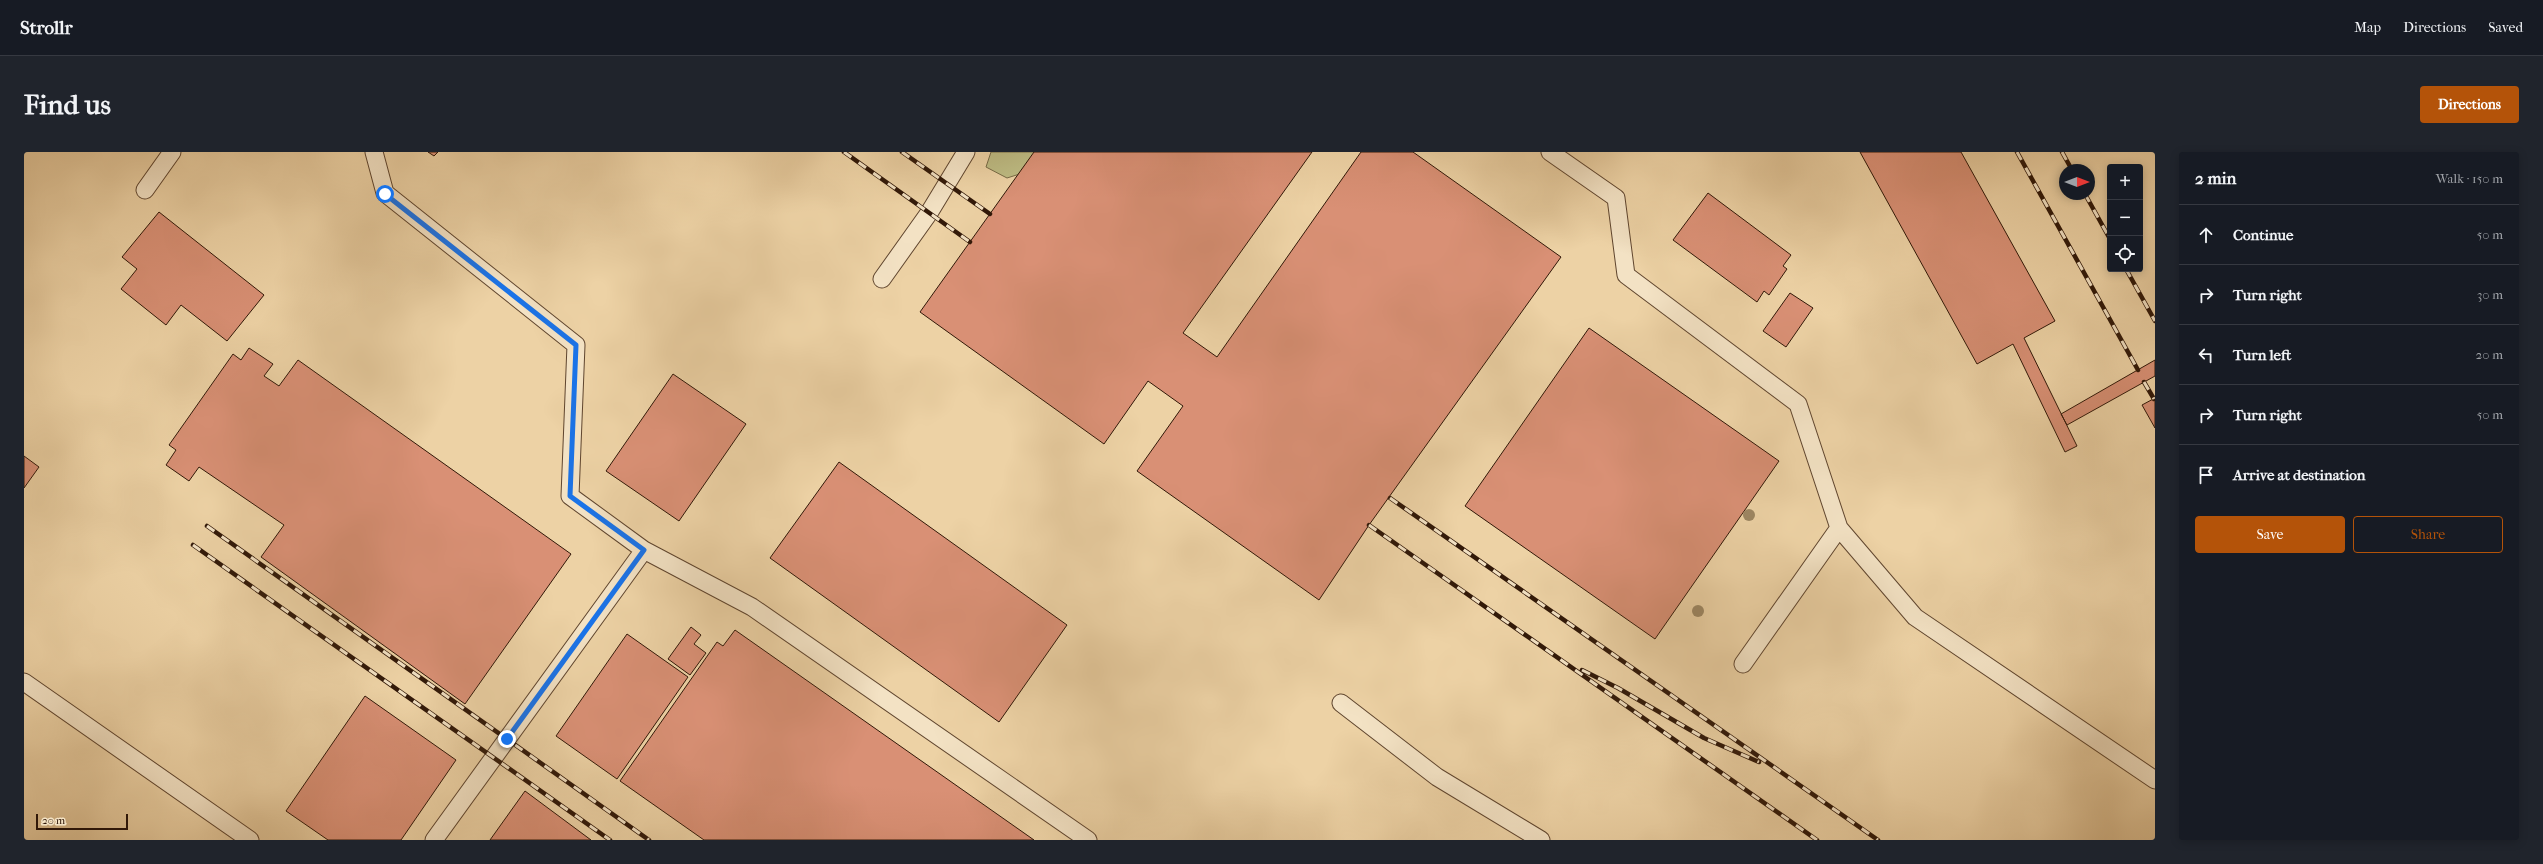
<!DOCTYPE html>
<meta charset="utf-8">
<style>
:root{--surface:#171b24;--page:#20242c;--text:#f1f3f6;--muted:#9ea1a6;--line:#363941;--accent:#b45309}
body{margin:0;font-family:"IM FELL French Canon",serif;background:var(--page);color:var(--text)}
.controls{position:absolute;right:12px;top:12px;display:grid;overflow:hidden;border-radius:4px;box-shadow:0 2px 10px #0003}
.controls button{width:36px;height:36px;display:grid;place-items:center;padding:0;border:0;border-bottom:1px solid var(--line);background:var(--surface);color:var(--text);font:20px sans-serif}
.compass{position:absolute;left:2035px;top:12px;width:36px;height:36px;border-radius:50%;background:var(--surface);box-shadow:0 2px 10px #0003;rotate:90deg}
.scale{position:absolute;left:12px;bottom:10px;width:92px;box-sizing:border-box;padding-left:4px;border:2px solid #311808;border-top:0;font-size:11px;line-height:14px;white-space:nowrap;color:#311808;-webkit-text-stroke:3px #f3e2c4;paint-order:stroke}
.stop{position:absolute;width:12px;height:12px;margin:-9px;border:3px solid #1a73e8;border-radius:50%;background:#fff}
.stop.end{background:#1a73e8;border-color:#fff;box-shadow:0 1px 4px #0008}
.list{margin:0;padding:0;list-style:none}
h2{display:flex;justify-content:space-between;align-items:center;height:52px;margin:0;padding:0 16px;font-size:17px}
h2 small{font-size:13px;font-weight:400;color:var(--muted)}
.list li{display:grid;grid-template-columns:26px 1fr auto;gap:12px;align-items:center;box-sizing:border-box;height:60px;padding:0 16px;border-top:1px solid var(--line)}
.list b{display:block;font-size:15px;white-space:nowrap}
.list em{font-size:13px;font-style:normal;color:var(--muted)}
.actions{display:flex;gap:8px;padding:12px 16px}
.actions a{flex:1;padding:9px 0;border:1px solid var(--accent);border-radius:4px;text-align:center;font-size:14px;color:var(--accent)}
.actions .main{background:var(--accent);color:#fff}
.icon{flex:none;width:22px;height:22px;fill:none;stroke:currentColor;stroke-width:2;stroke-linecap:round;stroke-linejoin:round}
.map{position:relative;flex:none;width:2131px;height:688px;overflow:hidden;border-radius:4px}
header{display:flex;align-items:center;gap:24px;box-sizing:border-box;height:56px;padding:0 20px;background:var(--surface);border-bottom:1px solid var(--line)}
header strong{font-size:19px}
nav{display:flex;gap:22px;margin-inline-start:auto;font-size:14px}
.intro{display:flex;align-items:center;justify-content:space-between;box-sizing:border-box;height:96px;padding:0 24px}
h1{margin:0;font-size:28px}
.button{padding:10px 18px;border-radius:4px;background:var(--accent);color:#fff;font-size:14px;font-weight:700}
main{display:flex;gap:24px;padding:0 24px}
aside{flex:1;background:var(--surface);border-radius:4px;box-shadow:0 2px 10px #0003}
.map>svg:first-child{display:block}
.green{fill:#bdbb83;stroke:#776a46}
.building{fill:#d99075;stroke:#311808}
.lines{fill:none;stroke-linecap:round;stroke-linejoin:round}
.lane-casing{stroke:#60462f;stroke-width:19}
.lane{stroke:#f3e2c4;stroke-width:17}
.rail-casing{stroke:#311808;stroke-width:4.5}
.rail{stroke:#f3e2c4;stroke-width:3;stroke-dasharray:9;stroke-linecap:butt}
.tree{fill:#9d8763}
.route{stroke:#1a73e8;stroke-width:5}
</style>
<header>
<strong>Strollr</strong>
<nav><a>Map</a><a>Directions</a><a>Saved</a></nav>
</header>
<div class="intro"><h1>Find us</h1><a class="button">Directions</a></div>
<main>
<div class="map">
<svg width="2131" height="688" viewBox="0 0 2131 688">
<rect width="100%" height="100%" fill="#edd2a5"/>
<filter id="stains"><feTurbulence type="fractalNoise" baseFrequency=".005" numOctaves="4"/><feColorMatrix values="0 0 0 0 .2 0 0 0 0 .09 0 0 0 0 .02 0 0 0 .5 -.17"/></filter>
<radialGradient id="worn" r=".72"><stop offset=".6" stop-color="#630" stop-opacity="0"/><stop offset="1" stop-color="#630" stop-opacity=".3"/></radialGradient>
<!-- green -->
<path class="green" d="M 967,0 L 1032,0 L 1018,15 L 983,26 L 962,15 Z"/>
<!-- building -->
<path class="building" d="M 404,0 L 414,0 L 410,4 Z
M 1010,0 L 1288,0 L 1159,181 L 1193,205 L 1337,0 L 1389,0 L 1537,105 L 1345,373 L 1295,448 L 1113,319 L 1159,254 L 1124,229 L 1080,292 L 896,160 Z
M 1836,0 L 1937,0 L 2031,169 L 2000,186 L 2053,294 L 2041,300 L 1989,192 L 1953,212 Z
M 1684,41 L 1767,103 L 1759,114 L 1763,117 L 1745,143 L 1740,139 L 1733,150 L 1649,88 Z
M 135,60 L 240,143 L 203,189 L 157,153 L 142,173 L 97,137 L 113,117 L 98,105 Z
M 1766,141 L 1789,156 L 1762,195 L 1739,179 Z
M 1565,176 L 1755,309 L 1631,487 L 1441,354 Z
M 225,196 L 249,212 L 240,224 L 255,234 L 274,208 L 547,402 L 441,552 L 237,405 L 260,373 L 175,315 L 165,329 L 142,313 L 152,298 L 145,293 L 209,202 L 217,208 Z
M 2131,208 L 2131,224 L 2043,273 L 2037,262 Z
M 649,222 L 722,272 L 655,369 L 582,319 Z
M 2131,246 L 2131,276 L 2118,253 Z
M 0,304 L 15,315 L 0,336 Z
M 815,310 L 1043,473 L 975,570 L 746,406 Z
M 667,475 L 677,483 L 670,492 L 682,501 L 666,523 L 644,507 Z
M 711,478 L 1010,688 L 680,688 L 596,629 L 693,490 L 699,494 Z
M 603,482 L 664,525 L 593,627 L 532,584 Z
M 341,544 L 432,608 L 377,688 L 304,688 L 262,659 Z
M 501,639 L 567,688 L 466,688 Z"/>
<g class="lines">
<!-- lane casing -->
<g class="lane-casing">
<path id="lane" d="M 350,0 L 361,41 L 552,193 L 546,344 L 620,398 L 410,688
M 1526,0 L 1592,46 L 1602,123 L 1774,252 L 1815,376 L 1719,512
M 121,38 L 148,0
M 858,127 L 905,61 L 942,0
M 1815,376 L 1891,465 L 2131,628
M 620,398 L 728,455 L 1064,688
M 0,530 L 226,688
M 1317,551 L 1413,625 L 1517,688"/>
</g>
<!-- lane -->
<use href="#lane" class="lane"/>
<!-- rail casing -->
<g class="rail-casing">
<path id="rail" d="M 820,0 L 946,90
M 878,0 L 966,62
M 1993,0 L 2114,218
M 2038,0 L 2048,18
M 2061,42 L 2086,87
M 2102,117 L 2131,169
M 2120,230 L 2130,247
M 1366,346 L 1854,688
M 1345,373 L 1793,688
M 183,374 L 625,688
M 169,393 L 586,688
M 1558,518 L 1594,536 L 1680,586 L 1735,610"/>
</g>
<!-- rail -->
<use href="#rail" class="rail"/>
</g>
<!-- trees -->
<g class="tree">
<circle cx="1725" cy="363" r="6"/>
<circle cx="1674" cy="459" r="6"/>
</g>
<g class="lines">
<!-- route -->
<path class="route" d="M 361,42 L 552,193 L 546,344 L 620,398 L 483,587"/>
</g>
<rect width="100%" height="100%" filter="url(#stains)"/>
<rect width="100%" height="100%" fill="url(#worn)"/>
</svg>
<div class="controls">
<button>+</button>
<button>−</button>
<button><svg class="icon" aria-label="locate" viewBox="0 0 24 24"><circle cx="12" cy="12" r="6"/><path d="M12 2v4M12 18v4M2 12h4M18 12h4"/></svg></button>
</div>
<svg class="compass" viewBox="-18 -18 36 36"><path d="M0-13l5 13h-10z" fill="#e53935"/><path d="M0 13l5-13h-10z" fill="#9ea1a6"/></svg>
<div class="scale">20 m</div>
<div class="stop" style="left:361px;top:42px"></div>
<div class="stop end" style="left:483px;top:587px"></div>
</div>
<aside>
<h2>2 min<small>Walk · 150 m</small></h2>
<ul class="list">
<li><svg class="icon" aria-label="ahead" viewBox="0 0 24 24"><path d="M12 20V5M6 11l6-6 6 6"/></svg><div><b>Continue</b></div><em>50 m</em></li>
<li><svg class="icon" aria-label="right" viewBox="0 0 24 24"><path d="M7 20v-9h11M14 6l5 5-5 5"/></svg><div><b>Turn right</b></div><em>30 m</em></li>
<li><svg class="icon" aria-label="left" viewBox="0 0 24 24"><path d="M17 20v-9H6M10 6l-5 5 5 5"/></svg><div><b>Turn left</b></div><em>20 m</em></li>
<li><svg class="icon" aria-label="right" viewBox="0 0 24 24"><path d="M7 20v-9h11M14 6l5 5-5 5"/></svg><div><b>Turn right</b></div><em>50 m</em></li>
<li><svg class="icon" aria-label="arrive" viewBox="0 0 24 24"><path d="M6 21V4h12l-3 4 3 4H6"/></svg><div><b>Arrive at destination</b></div></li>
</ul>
<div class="actions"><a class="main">Save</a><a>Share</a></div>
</aside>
</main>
